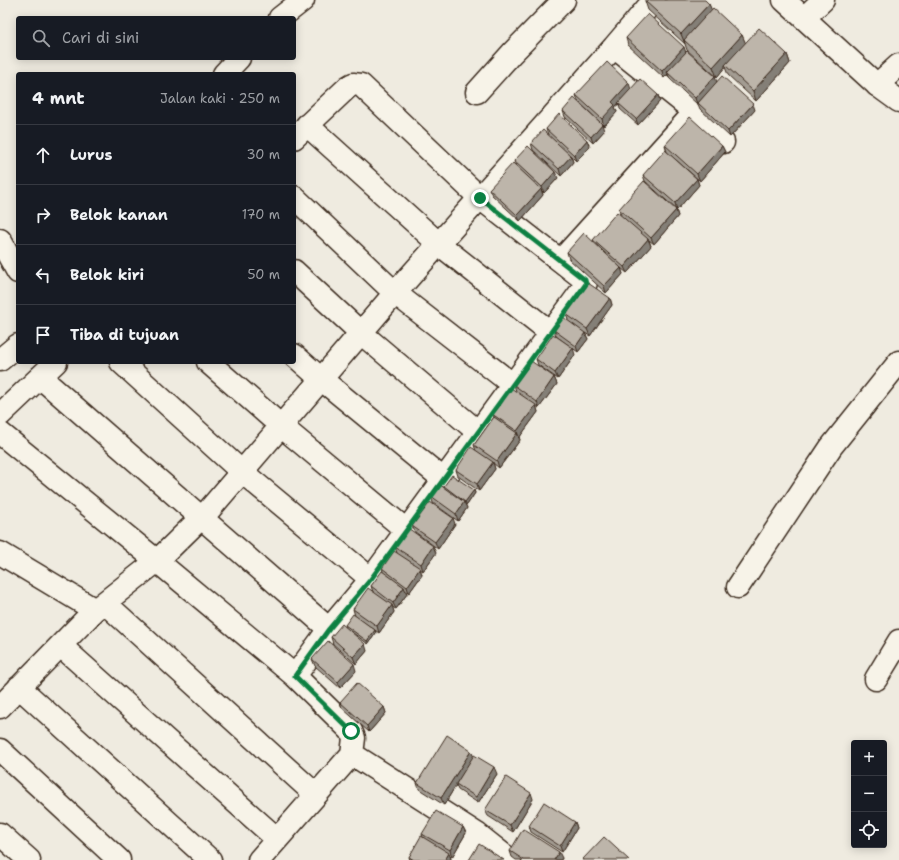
<!DOCTYPE html>
<html lang="id">
<meta charset="utf-8">
<style>
:root{--surface:#171b24;--page:#242831;--text:#f1f3f6;--muted:#9ea1a6;--line:#363941}
body{margin:0;font-family:"Shantell Sans",sans-serif;background:var(--page);color:var(--text)}
.controls{position:absolute;right:12px;bottom:12px;display:grid;overflow:hidden;border-radius:4px;box-shadow:0 2px 10px #0003}
.controls button{width:36px;height:36px;display:grid;place-items:center;padding:0;border:0;border-bottom:1px solid var(--line);background:var(--surface);color:var(--text);font:20px sans-serif}
.stop{position:absolute;width:12px;height:12px;margin:-9px;border:3px solid #0b8043;border-radius:50%;background:#fff}
.stop.end{background:#0b8043;border-color:#fff;box-shadow:0 1px 4px #0008}
.list{margin:0;padding:0;list-style:none}
h2{display:flex;justify-content:space-between;align-items:center;height:52px;margin:0;padding:0 16px;font-size:17px}
h2 small{font-size:13px;font-weight:400;color:var(--muted)}
.list li{display:grid;grid-template-columns:26px 1fr auto;gap:12px;align-items:center;box-sizing:border-box;height:60px;padding:0 16px;border-top:1px solid var(--line)}
.list b{display:block;font-size:15px;white-space:nowrap}
.list em{font-size:13px;font-style:normal;color:var(--muted)}
.icon{flex:none;width:22px;height:22px;fill:none;stroke:currentColor;stroke-width:2;stroke-linecap:round;stroke-linejoin:round}
.map{position:relative;flex:none;width:899px;height:860px;overflow:hidden}
.search{position:absolute;background:var(--surface);box-shadow:0 2px 10px #0003;left:16px;top:16px;width:280px;height:44px;display:flex;align-items:center;gap:10px;box-sizing:border-box;padding:0 14px;border-radius:4px;color:var(--muted);font-size:15px}
.panel{position:absolute;background:var(--surface);box-shadow:0 2px 10px #0003;left:16px;top:72px;width:280px;height:292px;border-radius:4px}
.map>svg:first-child{display:block}
.lines{fill:none;stroke-linecap:round;stroke-linejoin:round}
.minor-casing{stroke:#3b2a1e;stroke-width:25}
.major-casing{stroke:#3b2a1e;stroke-width:25}
.minor{stroke:#f7f3e8;stroke-width:22}
.major{stroke:#f7f3e8;stroke-width:22}
.wall{fill:#a39c92;stroke:#3b2a1e}
.shaded-wall{fill:#847f77;stroke:#3b2a1e}
.building{fill:#bdb5aa;stroke:#3b2a1e}
.route{stroke:#0b8043;stroke-width:5}
</style>
<div class="map">
<svg width="899" height="860" viewBox="0 0 899 860">
<rect width="100%" height="100%" fill="#efebe0"/>
<filter id="ink" filterUnits="userSpaceOnUse"><feTurbulence type="fractalNoise" baseFrequency=".025" numOctaves="2"/><feDisplacementMap in="SourceGraphic" scale="8" xChannelSelector="R" yChannelSelector="G"/><feConvolveMatrix kernelMatrix="1 2 1 2 8 2 1 2 1" color-interpolation-filters="sRGB"/></filter>
<g filter="url(#ink)">
<g class="lines">
<!-- minor casing -->
<g class="minor-casing">
<path id="minor" d="M 280,18 L 303,0
M 804,18 L 823,0
M 614,47 L 695,112 L 723,142
M 224,74 L 239,58
M 877,85 L 899,65
M 477,92 L 512,53 L 564,0
M 307,125 L 439,244 L 550,332
M 294,138 L 348,87 L 353,84 L 361,85 L 480,198 L 585,280 L 586,282 L 585,286 L 371,579 L 329,629 L 295,676
M 294,197 L 395,293 L 512,384
M 0,240 L 18,272
M 564,257 L 695,112
M 294,271 L 361,333 L 478,432
M 294,355 L 321,379 L 443,479
M 0,360 L 18,345
M 121,362 L 242,472 L 371,579
M 208,362 L 281,426 L 406,530
M 40,377 L 329,629
M 0,415 L 56,362
M 0,433 L 157,561 L 295,676 L 351,731 L 354,738 L 352,754 L 259,860
M 0,553 L 95,610
M 738,587 L 831,447 L 899,362
M 105,603 L 316,795
M 61,646 L 277,839
M 876,679 L 899,641
M 19,687 L 210,860
M 0,707 L 95,610 L 157,561 L 209,510 L 395,293 L 614,47 L 654,0
M 0,750 L 119,860
M 352,754 L 477,834 L 510,860
M 0,834 L 29,860
M 461,860 L 477,834"/>
</g>
<!-- major casing -->
<g class="major-casing">
<path id="major" d="M 784,0 L 877,85 L 899,101"/>
</g>
<!-- minor -->
<use href="#minor" class="minor"/>
<!-- major -->
<use href="#major" class="major"/>
</g>
<!-- wall -->
<path class="wall" d="M 645,1 L 709,4 L 711,10 L 742,35 L 745,43 L 787,54 L 790,63 L 756,101 L 728,75 L 725,67 L 717,77 L 687,50 L 685,44 L 648,10 Z
M 626,38 L 686,52 L 715,76 L 716,82 L 755,110 L 730,137 L 700,109 L 698,104 L 697,104 L 670,79 L 668,74 L 664,78 L 628,45 Z
M 631,89 L 658,95 L 660,101 L 638,125 L 620,109 L 619,104 L 615,107 L 617,112 L 604,126 L 578,101 L 576,95 Z
M 563,111 L 604,131 L 593,143 L 565,117 Z
M 546,129 L 590,147 L 576,161 L 571,156 L 573,162 L 561,176 L 533,150 L 531,143 L 548,135 Z
M 665,145 L 722,146 L 725,152 L 700,181 L 667,152 Z
M 514,161 L 558,178 L 544,193 L 542,191 L 543,195 L 520,221 L 492,195 L 489,189 L 516,166 Z
M 643,175 L 697,179 L 699,185 L 677,210 L 645,181 Z
M 619,209 L 676,210 L 678,216 L 654,244 L 649,240 L 651,246 L 627,273 L 621,268 L 623,274 L 606,293 L 569,259 L 567,252 L 594,243 L 593,240 L 621,215 Z
M 610,298 L 612,305 L 590,336 L 585,333 L 588,339 L 578,352 L 556,336 L 554,330 L 568,320 L 566,314 Z
M 575,355 L 558,379 L 538,365 L 536,359 Z
M 554,377 L 557,384 L 539,408 L 536,406 L 538,412 L 519,438 L 519,437 L 520,440 L 499,468 L 493,463 L 495,469 L 479,491 L 458,476 L 456,470 L 476,451 L 474,445 L 494,417 L 492,414 L 516,391 L 514,385 Z
M 444,486 L 474,490 L 475,493 L 467,505 L 465,504 L 467,508 L 458,521 L 433,503 L 431,496 L 444,487 Z
M 455,524 L 438,549 L 415,532 L 412,526 Z
M 395,547 L 436,553 L 423,571 L 420,569 L 422,575 L 409,593 L 405,590 L 407,594 L 396,609 L 392,607 L 394,612 L 379,633 L 359,619 L 376,633 L 368,644 L 349,630 L 367,651 L 356,664 L 333,644 L 331,637 L 346,627 L 345,625 L 355,616 L 353,609 L 373,592 L 371,586 L 383,572 L 382,568 L 397,553 Z
M 312,659 L 356,671 L 340,688 L 315,666 Z
M 340,702 L 384,707 L 386,713 L 369,732 L 342,708 Z
M 471,751 L 473,756 L 497,774 L 478,803 L 458,790 L 456,785 L 444,805 L 419,789 L 417,783 Z
M 533,799 L 513,832 L 488,816 L 485,810 Z
M 575,822 L 577,828 L 562,852 L 531,832 L 529,826 Z
M 463,827 L 466,833 L 452,857 L 450,856 L 451,860 L 410,860 L 409,857 L 423,838 L 422,834 Z
M 510,851 L 562,858 L 561,860 L 516,860 L 512,857 Z"/>
<!-- shaded-wall -->
<path class="shaded-wall" d="M 709,4 L 713,13 L 684,40 L 685,44 L 681,34 Z
M 742,35 L 746,44 L 725,65 L 725,67 L 717,77 L 713,67 Z
M 684,47 L 686,53 L 667,72 L 668,74 L 664,78 L 662,71 Z
M 787,54 L 790,63 L 756,101 L 753,91 Z
M 715,76 L 717,83 L 697,104 L 695,98 Z
M 629,83 L 631,90 L 615,107 L 617,112 L 604,126 L 602,119 L 612,102 Z
M 658,95 L 660,101 L 638,125 L 636,119 Z
M 753,104 L 755,110 L 730,137 L 728,131 Z
M 602,124 L 604,131 L 593,143 L 591,137 Z
M 587,140 L 590,147 L 576,161 L 574,155 Z
M 722,146 L 725,152 L 700,181 L 697,174 Z
M 571,156 L 573,162 L 561,176 L 559,169 Z
M 555,172 L 558,178 L 544,193 L 542,187 Z
M 697,179 L 699,185 L 677,210 L 675,203 Z
M 541,189 L 543,195 L 520,221 L 517,215 Z
M 676,210 L 678,216 L 654,244 L 651,238 Z
M 648,239 L 651,246 L 627,273 L 624,267 Z
M 621,268 L 623,274 L 606,293 L 604,286 Z
M 610,298 L 612,305 L 590,336 L 587,329 Z
M 585,333 L 588,339 L 578,352 L 576,346 Z
M 573,348 L 575,355 L 558,379 L 555,373 Z
M 554,377 L 557,384 L 539,408 L 537,402 Z
M 536,405 L 538,412 L 519,438 L 517,431 Z
M 517,433 L 520,440 L 499,468 L 497,461 Z
M 493,462 L 495,469 L 479,491 L 477,484 Z
M 474,490 L 475,493 L 467,505 L 465,502 Z
M 464,502 L 467,508 L 458,521 L 456,514 Z
M 453,518 L 455,524 L 438,549 L 435,542 Z
M 433,546 L 436,553 L 423,571 L 421,564 Z
M 420,568 L 422,575 L 409,593 L 407,587 Z
M 404,587 L 407,594 L 396,609 L 393,603 Z
M 392,605 L 394,612 L 379,633 L 377,626 Z
M 375,630 L 376,633 L 368,644 L 367,641 Z
M 365,644 L 367,651 L 356,664 L 353,657 Z
M 354,664 L 356,671 L 340,688 L 338,682 Z
M 384,707 L 386,713 L 369,732 L 367,726 Z
M 471,751 L 474,757 L 456,784 L 456,785 L 444,805 L 441,798 Z
M 494,767 L 497,774 L 478,803 L 476,797 Z
M 531,793 L 533,799 L 513,832 L 510,825 Z
M 575,822 L 577,828 L 562,852 L 560,846 Z
M 463,827 L 466,833 L 452,857 L 450,850 Z
M 559,852 L 562,858 L 561,860 L 554,860 Z
M 449,853 L 451,859 L 451,860 L 445,860 Z"/>
<!-- building -->
<path class="building" d="M 645,0 L 705,0 L 709,4 L 681,34 L 645,1 Z
M 713,8 L 742,35 L 713,67 L 684,40 Z
M 648,14 L 684,47 L 662,71 L 626,38 Z
M 759,28 L 787,54 L 753,91 L 725,65 Z
M 687,51 L 715,76 L 695,98 L 667,72 Z
M 607,62 L 629,83 L 612,102 L 615,105 L 602,119 L 576,95 Z
M 722,76 L 753,104 L 728,131 L 698,103 Z
M 640,79 L 658,95 L 636,119 L 618,103 Z
M 574,98 L 602,124 L 591,137 L 563,111 Z
M 559,114 L 587,140 L 574,155 L 546,129 Z
M 690,117 L 722,146 L 697,174 L 665,145 Z
M 543,130 L 571,156 L 559,169 L 531,143 Z
M 528,146 L 555,172 L 542,187 L 514,161 Z
M 665,150 L 697,179 L 675,203 L 643,175 Z
M 513,163 L 541,189 L 517,215 L 489,189 Z
M 644,181 L 676,210 L 651,238 L 619,209 Z
M 617,212 L 648,239 L 624,267 L 593,240 Z
M 584,233 L 621,268 L 604,286 L 567,252 Z
M 588,283 L 610,298 L 587,329 L 566,314 Z
M 563,317 L 585,333 L 576,346 L 554,330 Z
M 553,334 L 573,348 L 555,373 L 536,359 Z
M 531,361 L 554,377 L 537,402 L 514,385 Z
M 511,388 L 536,405 L 517,431 L 492,414 Z
M 494,417 L 517,433 L 497,461 L 474,445 Z
M 471,447 L 493,462 L 477,484 L 456,470 Z
M 452,475 L 474,490 L 465,502 L 444,486 Z
M 439,484 L 464,502 L 456,514 L 431,496 Z
M 430,502 L 453,518 L 435,542 L 412,526 Z
M 408,528 L 433,546 L 421,564 L 395,547 Z
M 394,551 L 420,568 L 407,587 L 382,568 Z
M 382,571 L 404,587 L 393,603 L 371,586 Z
M 368,588 L 392,605 L 377,626 L 353,609 Z
M 353,614 L 375,630 L 367,641 L 345,625 Z
M 342,624 L 365,644 L 353,657 L 331,637 Z
M 328,641 L 354,664 L 338,682 L 312,659 Z
M 357,683 L 384,707 L 367,726 L 340,702 Z
M 447,735 L 471,751 L 441,798 L 417,783 Z
M 474,755 L 494,767 L 476,797 L 456,784 Z
M 506,777 L 531,793 L 510,825 L 485,810 Z
M 544,802 L 575,822 L 560,846 L 529,826 Z
M 436,811 L 463,827 L 450,850 L 422,834 Z
M 523,829 L 559,852 L 554,860 L 524,860 L 510,851 Z
M 421,836 L 449,853 L 445,860 L 414,860 L 409,857 Z
M 604,837 L 629,860 L 582,860 Z
M 479,844 L 504,860 L 469,860 Z"/>
</g>
<g class="lines" filter="url(#ink)">
<!-- route -->
<path class="route" d="M 351,731 L 295,676 L 329,629 L 371,579 L 586,284 L 585,280 L 480,198"/>
</g>
</svg>
<div class="controls">
<button>+</button>
<button>−</button>
<button><svg class="icon" aria-label="locate" viewBox="0 0 24 24"><circle cx="12" cy="12" r="6"/><path d="M12 2v4M12 18v4M2 12h4M18 12h4"/></svg></button>
</div>
<div class="stop" style="left:351px;top:731px"></div>
<div class="stop end" style="left:480px;top:198px"></div>
<div class="search"><svg class="icon" aria-label="search" viewBox="0 0 24 24"><circle cx="10" cy="10" r="6"/><path d="M15 15l6 6"/></svg>Cari di sini</div>
<section class="panel">
<h2>4 mnt<small>Jalan kaki · 250 m</small></h2>
<ul class="list">
<li><svg class="icon" aria-label="ahead" viewBox="0 0 24 24"><path d="M12 20V5M6 11l6-6 6 6"/></svg><div><b>Lurus</b></div><em>30 m</em></li>
<li><svg class="icon" aria-label="right" viewBox="0 0 24 24"><path d="M7 20v-9h11M14 6l5 5-5 5"/></svg><div><b>Belok kanan</b></div><em>170 m</em></li>
<li><svg class="icon" aria-label="left" viewBox="0 0 24 24"><path d="M17 20v-9H6M10 6l-5 5 5 5"/></svg><div><b>Belok kiri</b></div><em>50 m</em></li>
<li><svg class="icon" aria-label="arrive" viewBox="0 0 24 24"><path d="M6 21V4h12l-3 4 3 4H6"/></svg><div><b>Tiba di tujuan</b></div></li>
</ul>
</section>
</div>
